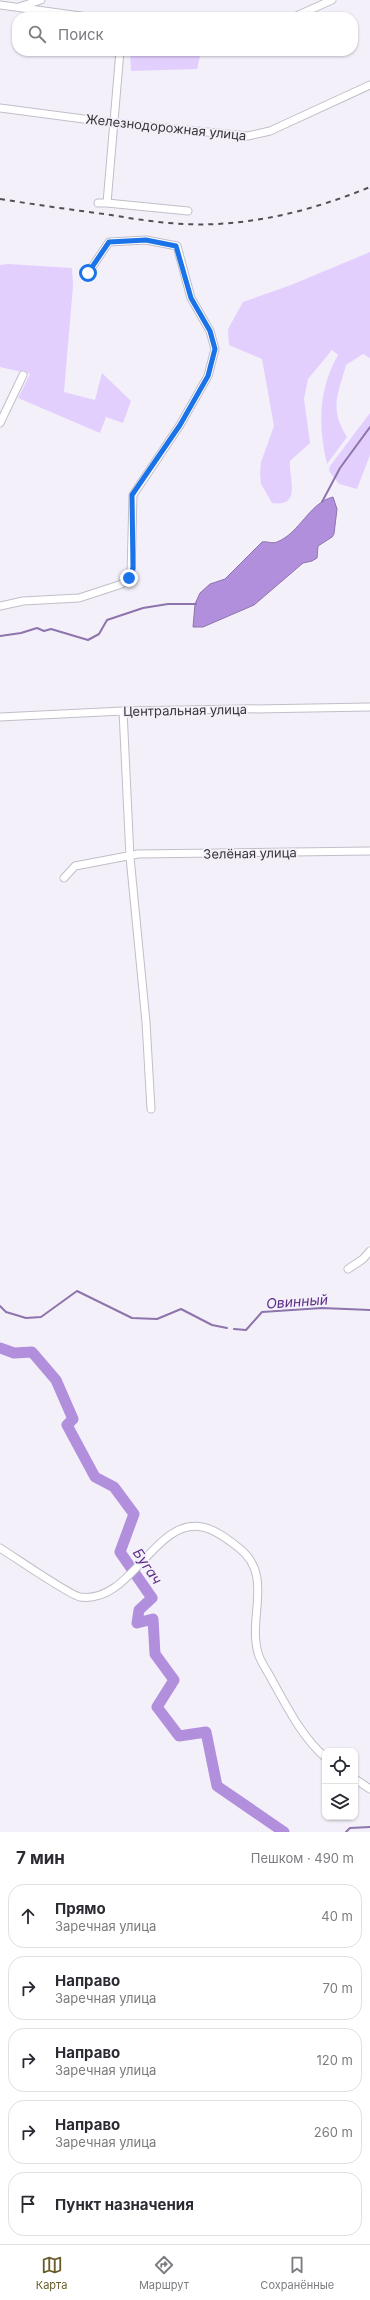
<!DOCTYPE html>
<html lang="ru">
<meta charset="utf-8">
<style>
:root{--surface:#fff;--page:#f7f7f7;--text:#2b2b33;--muted:#7c7c81;--line:#e1e1e2;--accent:#695c29}
body{margin:0;font-family:Inter,sans-serif;background:var(--page);color:var(--text)}
.controls{position:absolute;right:12px;bottom:12px;display:grid;overflow:hidden;border-radius:8px;box-shadow:0 1px 3px #0004}
.controls button{width:36px;height:36px;display:grid;place-items:center;padding:0;border:0;border-bottom:1px solid var(--line);background:var(--surface);color:var(--text);font:20px sans-serif}
.stop{position:absolute;width:12px;height:12px;margin:-9px;border:3px solid #1a73e8;border-radius:50%;background:#fff}
.stop.end{background:#1a73e8;border-color:#fff;box-shadow:0 1px 4px #0008}
.list{margin:0;padding:0;list-style:none}
h2{display:flex;justify-content:space-between;align-items:center;height:52px;margin:0;padding:0 16px;font-size:17px}
h2 small{font-size:13px;font-weight:400;color:var(--muted)}
.list li{display:grid;grid-template-columns:26px 1fr auto;gap:12px;align-items:center;box-sizing:border-box;height:64px;margin:0 8px 8px;padding:0 8px;border:1px solid var(--line);border-radius:16px}
.list b{display:block;font-size:15px;white-space:nowrap}
.list p{margin:0;font-size:13px;white-space:nowrap;color:var(--muted)}
.list em{font-size:13px;font-style:normal;color:var(--muted)}
.icon{flex:none;width:22px;height:22px;fill:none;stroke:currentColor;stroke-width:2;stroke-linecap:round;stroke-linejoin:round}
.map{position:relative;flex:none;width:370px;height:1832px;overflow:hidden}
.search{position:absolute;background:var(--surface);box-shadow:0 1px 3px #0004;left:12px;right:12px;top:12px;height:44px;display:flex;align-items:center;gap:10px;box-sizing:border-box;padding:0 14px;border-radius:16px;color:var(--muted);font-size:15px}
.sheet{height:412px;background:var(--surface)}
nav{display:flex;justify-content:space-around;align-items:center;box-sizing:border-box;height:56px;border-top:1px solid var(--line);background:var(--surface);font-size:11px;color:var(--muted)}
nav a{display:grid;justify-items:center;gap:2px}
nav .on{color:var(--accent)}
.map>svg:first-child{display:block}
.green{fill:#e3cffe}
.water{fill:#b28fdd;stroke:#8d74ac}
.lines{fill:none;stroke-linecap:round;stroke-linejoin:round}
.stream{stroke:#8d74ac;stroke-width:2}
.river{stroke:#b28fdd;stroke-width:11}
.minor-casing{stroke:#c2bec8;stroke-width:9}
.minor{stroke:#fff;stroke-width:7}
.rail{stroke:#525055;stroke-width:2;stroke-dasharray:5 5;stroke-linecap:butt}
.route{stroke:#1a73e8;stroke-width:5}
.labels{text-anchor:middle;dominant-baseline:central;stroke-width:3.5;stroke-linejoin:round;paint-order:stroke}
.street-label{font-size:13px;fill:#38363a;stroke:#f4f0fa}
.water-label{font-size:14px;font-style:italic;fill:#5c2d88;stroke:#f4f0fa}
</style>
<div class="map">
<svg width="370" height="1832" viewBox="0 0 370 1832">
<rect width="100%" height="100%" fill="#f4f0fa"/>
<!-- green -->
<path class="green" d="M 130,51 L 201,51 L 197,69 L 131,71 Z
M 370,252 L 370,358 L 363,354 L 346,365 C 338,395 329,408 347,437 L 327,464 C 318,426 318,390 338,355 L 332,350 L 308,379 L 304,399 L 310,443 L 290,461 C 288,476 303,508 272,503 L 261,484 L 260,474 L 261,462 L 274,426 L 262,359 L 229,345 L 228,329 L 243,302 L 291,285 Z
M 8,264 L 72,268 L 73,286 L 64,392 L 95,400 L 102,373 L 131,401 L 123,423 L 106,417 L 100,433 L 18,398 L 30,374 L 0,367 L 0,265 Z
M 370,413 L 370,455 L 357,489 L 339,484 L 329,471 L 330,466 Z"/>
<!-- water -->
<path class="water" d="M 333,497 L 337,509 L 334,534 L 332,537 L 318,546 L 317,558 L 312,561 L 303,563 L 254,605 L 203,627 L 193,627 L 195,604 L 200,593 L 210,584 L 225,579 L 262,542 C 267,541 272,544 277,542 C 300,533 309,503 333,497 Z"/>
<g class="lines">
<!-- stream -->
<path class="stream" d="M 322,502 L 340,468 L 370,427
M 0,636 L 21,633 L 37,628 L 44,631 L 51,629 L 88,640 L 99,634 L 107,620 L 143,608 L 168,604 L 196,604
M 0,1306 L 6,1312 L 26,1318 L 41,1317 L 77,1291 L 132,1318 L 157,1319 L 181,1309 L 212,1325 L 227,1328
M 234,1329 L 246,1330 L 262,1312 L 322,1308 L 370,1310
M 346,1832 L 350,1828 L 370,1827"/>
<!-- river -->
<path class="river" d="M 0,1348 L 14,1353 L 32,1352 L 56,1380 L 73,1419 L 67,1425 L 95,1477 L 114,1487 L 134,1514 L 120,1552 L 152,1598 L 139,1610 L 137,1623 L 153,1619 L 155,1654 L 174,1680 L 157,1707 L 179,1736 L 206,1732 L 217,1786 L 284,1832"/>
<!-- minor casing -->
<g class="minor-casing">
<path id="minor" d="M 0,5 L 88,17
M 19,7 L 41,0
M 294,17 L 332,0
M 0,108 L 114,123 L 248,136 L 270,131 L 370,85
M 98,203 L 107,203 L 120,51
M 107,203 L 188,211
M 0,423 L 23,375
M 0,606 L 23,601 L 79,598 L 122,584 L 131,574 L 133,495 L 180,425 L 208,376 L 215,349 L 210,331 L 191,298 L 177,246 L 146,240 L 109,242 L 88,273
M 123,711 L 130,857 L 146,1022 L 151,1109
M 0,717 L 123,711 L 370,707
M 64,878 L 75,866 L 138,854 L 370,851
M 348,1269 L 363,1259 L 370,1251
M 0,1548 C 13,1556 69,1595 80,1597 C 132,1604 154,1518 202,1527 C 215,1529 229,1540 239,1548 C 275,1576 246,1619 259,1656 C 262,1664 268,1672 272,1680 C 287,1707 302,1737 325,1757
M 355,1779 L 370,1789"/>
</g>
<!-- minor -->
<use href="#minor" class="minor"/>
<!-- rail -->
<path class="rail" d="M 0,199 C 37,205 74,210 111,215 C 146,221 182,226 217,224 C 271,221 321,207 370,187"/>
</g>
<g class="lines">
<!-- route -->
<path class="route" d="M 88,273 L 109,242 L 146,240 L 176,246 L 191,298 L 210,331 L 215,349 L 208,376 L 180,425 L 132,495 L 133,568 L 129,578"/>
</g>
<g class="labels">
<!-- street labels -->
<g class="street-label">
<text transform="translate(166 127) rotate(6)">Железнодорожная улица</text>
<text transform="translate(185 710) rotate(-1)">Центральная улица</text>
<text transform="translate(250 853) rotate(-1)">Зелёная улица</text>
</g>
<!-- water labels -->
<g class="water-label">
<text transform="translate(297 1301) rotate(-4)">Овинный</text>
<text transform="translate(148 1566) rotate(56)">Бугач</text>
</g>
</g>
</svg>
<div class="controls">
<button><svg class="icon" aria-label="locate" viewBox="0 0 24 24"><circle cx="12" cy="12" r="6"/><path d="M12 2v4M12 18v4M2 12h4M18 12h4"/></svg></button>
<button><svg class="icon" aria-label="layers" viewBox="0 0 24 24"><path d="M12 4l9 5-9 5-9-5zM3 14l9 5 9-5"/></svg></button>
</div>
<div class="stop" style="left:88px;top:273px"></div>
<div class="stop end" style="left:129px;top:578px"></div>
<div class="search"><svg class="icon" aria-label="search" viewBox="0 0 24 24"><circle cx="10" cy="10" r="6"/><path d="M15 15l6 6"/></svg>Поиск</div>
</div>
<section class="sheet">
<h2>7 мин<small>Пешком · 490 m</small></h2>
<ul class="list">
<li><svg class="icon" aria-label="ahead" viewBox="0 0 24 24"><path d="M12 20V5M6 11l6-6 6 6"/></svg><div><b>Прямо</b><p>Заречная улица</p></div><em>40 m</em></li>
<li><svg class="icon" aria-label="right" viewBox="0 0 24 24"><path d="M7 20v-9h11M14 6l5 5-5 5"/></svg><div><b>Направо</b><p>Заречная улица</p></div><em>70 m</em></li>
<li><svg class="icon" aria-label="right" viewBox="0 0 24 24"><path d="M7 20v-9h11M14 6l5 5-5 5"/></svg><div><b>Направо</b><p>Заречная улица</p></div><em>120 m</em></li>
<li><svg class="icon" aria-label="right" viewBox="0 0 24 24"><path d="M7 20v-9h11M14 6l5 5-5 5"/></svg><div><b>Направо</b><p>Заречная улица</p></div><em>260 m</em></li>
<li><svg class="icon" aria-label="arrive" viewBox="0 0 24 24"><path d="M6 21V4h12l-3 4 3 4H6"/></svg><div><b>Пункт назначения</b></div></li>
</ul>
</section>
<nav>
<a class="on"><svg class="icon" aria-label="map" viewBox="0 0 24 24"><path d="M3 6l6-2 6 2 6-2v14l-6 2-6-2-6 2zM9 4v14M15 6v14"/></svg>Карта</a>
<a><svg class="icon" aria-label="directions" viewBox="0 0 24 24"><path d="M12 3l9 9-9 9-9-9zM9 14v-3h6M13 9l2 2-2 2"/></svg>Маршрут</a>
<a><svg class="icon" aria-label="saved" viewBox="0 0 24 24"><path d="M7 4h10v16l-5-4-5 4z"/></svg>Сохранённые</a>
</nav>
